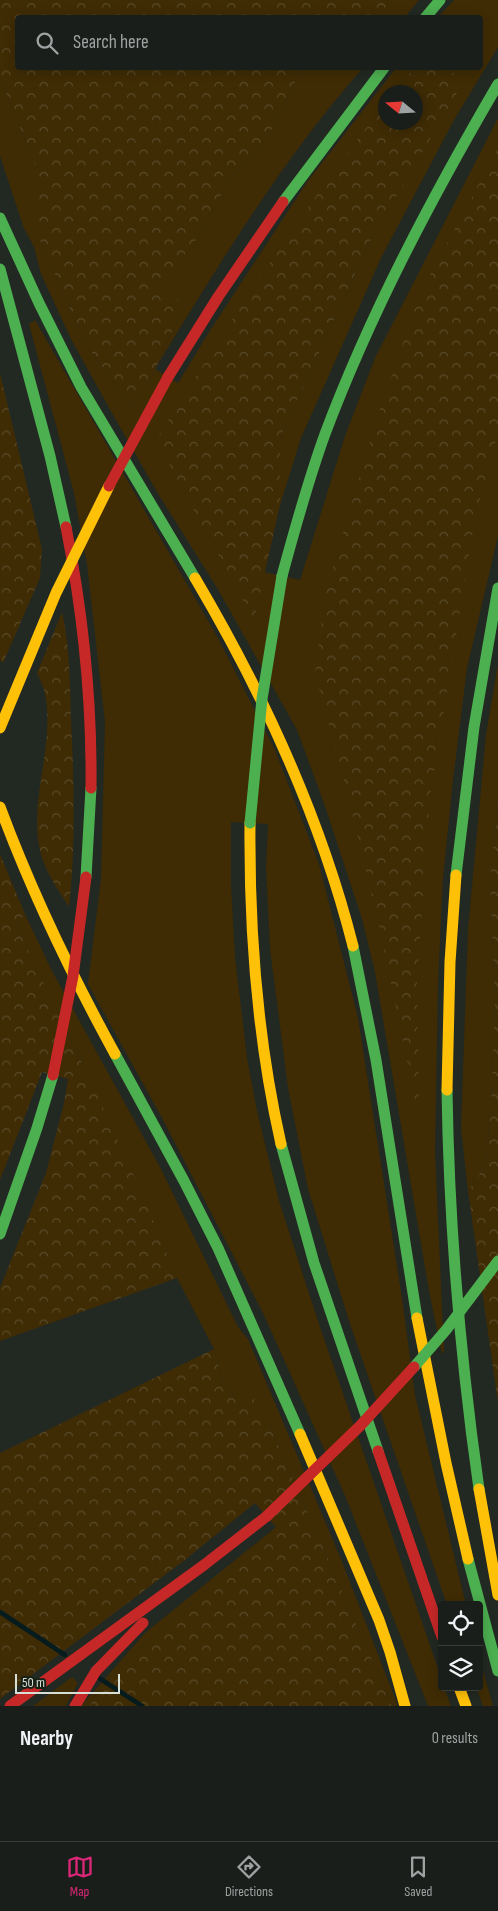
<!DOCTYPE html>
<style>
:root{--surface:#1a1e1a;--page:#232723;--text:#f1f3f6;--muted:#9fa2a2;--line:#383c39;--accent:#db2777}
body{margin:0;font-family:"Sofia Sans Condensed",sans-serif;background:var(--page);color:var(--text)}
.controls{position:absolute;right:15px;bottom:15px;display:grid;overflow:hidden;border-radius:5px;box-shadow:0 2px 12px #0003}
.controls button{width:45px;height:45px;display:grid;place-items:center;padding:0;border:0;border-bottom:1px solid var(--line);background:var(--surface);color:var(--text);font:25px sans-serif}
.compass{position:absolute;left:378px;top:85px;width:45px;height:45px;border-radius:50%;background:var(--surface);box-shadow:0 2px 12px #0003;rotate:288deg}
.scale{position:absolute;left:15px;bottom:12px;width:105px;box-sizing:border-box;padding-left:5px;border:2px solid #d7ded6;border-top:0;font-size:14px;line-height:18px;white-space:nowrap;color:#d7ded6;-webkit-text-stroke:4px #172115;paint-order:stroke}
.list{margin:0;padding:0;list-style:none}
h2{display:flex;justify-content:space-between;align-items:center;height:65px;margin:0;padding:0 20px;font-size:21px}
h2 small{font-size:16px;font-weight:400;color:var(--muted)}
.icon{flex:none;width:28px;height:28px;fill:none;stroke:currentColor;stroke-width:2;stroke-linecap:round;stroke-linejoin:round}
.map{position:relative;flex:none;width:498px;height:1706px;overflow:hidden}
.search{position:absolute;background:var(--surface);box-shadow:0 2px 12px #0003;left:15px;right:15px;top:15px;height:55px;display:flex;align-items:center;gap:12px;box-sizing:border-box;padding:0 18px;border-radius:5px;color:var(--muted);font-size:19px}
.sheet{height:135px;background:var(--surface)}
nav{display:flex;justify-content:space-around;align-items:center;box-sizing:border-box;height:70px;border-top:1px solid var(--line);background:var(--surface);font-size:14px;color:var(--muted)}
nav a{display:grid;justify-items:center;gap:2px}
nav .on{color:var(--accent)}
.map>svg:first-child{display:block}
.green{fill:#3f2c05}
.forest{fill:url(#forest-crowns)}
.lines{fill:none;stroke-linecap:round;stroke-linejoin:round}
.stream{stroke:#051b1d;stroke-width:4.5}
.fast{stroke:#4caf50;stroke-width:11}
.slow{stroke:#ffc107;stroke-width:11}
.jam{stroke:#c62828;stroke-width:11}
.fast-bridge{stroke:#4caf50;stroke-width:11}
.slow-bridge{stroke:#ffc107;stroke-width:11}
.jam-bridge{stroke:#c62828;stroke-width:11}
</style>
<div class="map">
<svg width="498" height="1706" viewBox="0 0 498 1706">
<defs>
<pattern id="forest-crowns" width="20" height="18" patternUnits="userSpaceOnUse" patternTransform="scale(1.25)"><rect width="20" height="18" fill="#3f2c05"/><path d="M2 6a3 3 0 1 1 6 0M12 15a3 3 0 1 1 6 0" fill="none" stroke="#5a4a29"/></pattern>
</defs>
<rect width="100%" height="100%" fill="#222822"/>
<!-- green -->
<path class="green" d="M 388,0 L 419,0 L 405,17 L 369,18 L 386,12 Z
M 454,0 L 498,0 L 498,47 L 454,120 L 381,258 L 301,438 L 280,505 L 280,438 L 369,243 L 463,81 L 446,68 L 480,68 L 480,18 L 438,17 Z
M 302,68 L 363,68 C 283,158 218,266 155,369 L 178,383 L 209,332 L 307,182 L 396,68 L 414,68 L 394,92 L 386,92 L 385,104 L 283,244 L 254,620 L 264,572 L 300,580 L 345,436 L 375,358 L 498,118 L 498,536 L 467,668 L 453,780 L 443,878 L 438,983 L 435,1152 L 444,1352 L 442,1354 L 429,1291 L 375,972 L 362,919 L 325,806 L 297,730 L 216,586 L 157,492 L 108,406 L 71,339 L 41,274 L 34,247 L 23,226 L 0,156 L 0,79 L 37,169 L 37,234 L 87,346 L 133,408 L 155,370 L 186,301 L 152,294 L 196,240 L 231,177 L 267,139 Z
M 35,320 L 218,638 L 275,750 L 319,864 L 358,1018 L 402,1298 L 415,1395 L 466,1605 L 447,1605 L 350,1324 L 308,1189 L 288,1088 L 270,949 L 266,867 L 268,824 L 231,822 L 231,885 L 235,957 L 247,1058 L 257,1111 L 279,1201 L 320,1327 L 442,1680 L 442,1687 L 444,1687 L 451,1706 L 428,1706 L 346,1498 L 263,1313 L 162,1118 L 88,984 L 101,878 L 105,722 L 87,564 L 74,493 L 29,324 Z
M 498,664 L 498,802 L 490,879 L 495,1000 L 491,1106 L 486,1159 L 481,1172 L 468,1191 L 461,1128 L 468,929 L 486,735 Z
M 25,914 L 51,969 L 161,1169 L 238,1327 L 248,1339 L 341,1559 L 398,1706 L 392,1706 L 266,1417 L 241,1407 L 223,1383 L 214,1349 L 177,1278 L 160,1237 L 80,1058 L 16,926 Z
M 277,1526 L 118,1668 L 97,1693 L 90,1706 L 81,1706 L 145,1633 Z
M 479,1656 L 493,1706 L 483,1706 L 476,1687 L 479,1687 Z
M 72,1677 L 78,1683 L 66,1706 L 33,1706 Z"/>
<!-- forest -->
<path class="forest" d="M 0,0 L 388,0 L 386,12 L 369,18 L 18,18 L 18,68 L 302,68 L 267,139 L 231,177 L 196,240 L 153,294 L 186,301 L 155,370 L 133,408 L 87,346 L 37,234 L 37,169 L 0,79 Z
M 414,68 L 446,68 L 464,81 L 369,243 L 280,438 L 280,505 L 254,621 L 156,440 C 228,325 301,210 385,104 L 386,122 L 416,122 L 416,92 L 394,92 Z
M 498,148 L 498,432 L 475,518 L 430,797 L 417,982 L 419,1119 L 378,921 L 344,781 L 315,674 L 325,595 L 376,420 L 420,294 Z
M 0,373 L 42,549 L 40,578 L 3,663 L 0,660 Z
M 62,612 C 70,647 70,684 71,719 C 74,782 76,845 69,907 C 57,888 43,869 39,846 C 30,796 55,745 45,694 C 44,687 40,680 37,673 Z
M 498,802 L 498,1403 L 468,1191 L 481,1172 L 486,1159 L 491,1106 L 495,1000 L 490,879 Z
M 0,854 L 25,914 L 16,926 C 73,1042 129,1158 177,1278 L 0,1341 L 0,1288 L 46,1173 L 64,1103 L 68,1079 L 42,1072 L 0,1180 Z
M 214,1349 L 223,1383 L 241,1407 L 254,1399 L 266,1417 L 392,1706 L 90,1706 L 97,1693 L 118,1668 L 276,1527 L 255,1503 L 186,1559 L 0,1699 L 0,1453 Z"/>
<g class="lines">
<!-- stream -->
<path class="stream" d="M 0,1612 L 65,1655
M 99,1678 L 142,1706"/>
<!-- fast -->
<path class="fast" d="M 425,18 L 440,0
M 283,202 L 384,68
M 0,218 L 39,303 L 81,387 L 195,578
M 0,269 L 50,456 L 66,527
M 282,576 C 295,528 308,481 325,434 C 371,312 432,197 498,84
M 456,875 L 474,727 L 498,588
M 86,877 L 91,788
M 353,946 L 376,1060 L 417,1318
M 115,1054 L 184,1181 L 218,1248 L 300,1434
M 447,1090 C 449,1224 460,1356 479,1489
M 281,1144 L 314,1263 L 378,1451
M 0,1234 L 37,1128 L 53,1075
M 468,1559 L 498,1671"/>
<!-- slow -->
<path class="slow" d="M 195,578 C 263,693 320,816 353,946
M 0,807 C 32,893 71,974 115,1054
M 250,823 C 249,931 257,1038 281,1144
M 447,1090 L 450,962 L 456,875
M 417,1318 L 446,1463 L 468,1559
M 300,1434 L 379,1620 L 390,1652 L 405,1706
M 479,1489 L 498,1595
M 459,1687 L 466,1706"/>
<!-- jam -->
<path class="jam" d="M 168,377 L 218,297 L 283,202
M 66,527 C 83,613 92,700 91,788
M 378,1451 L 442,1637
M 10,1706 L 204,1565 L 267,1516
M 75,1706 L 96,1671 L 143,1623"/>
<!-- fast-bridge -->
<path class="fast-bridge" d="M 250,823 L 262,699 L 282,576
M 414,1367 L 446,1330 L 498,1261"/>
<!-- slow-bridge -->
<path class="slow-bridge" d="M 0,728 L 56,593 L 109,486"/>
<!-- jam-bridge -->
<path class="jam-bridge" d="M 109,486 L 168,377
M 53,1075 L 73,976 L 86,877
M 267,1516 L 360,1426 L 414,1367"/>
</g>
</svg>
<div class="controls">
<button><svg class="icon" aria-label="locate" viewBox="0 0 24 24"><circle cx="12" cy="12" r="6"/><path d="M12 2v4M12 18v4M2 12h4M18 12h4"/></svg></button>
<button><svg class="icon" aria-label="layers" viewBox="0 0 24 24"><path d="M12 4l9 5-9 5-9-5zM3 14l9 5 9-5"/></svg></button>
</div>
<svg class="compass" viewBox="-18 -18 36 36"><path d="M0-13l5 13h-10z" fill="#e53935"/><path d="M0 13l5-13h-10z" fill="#9fa2a2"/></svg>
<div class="scale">50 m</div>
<div class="search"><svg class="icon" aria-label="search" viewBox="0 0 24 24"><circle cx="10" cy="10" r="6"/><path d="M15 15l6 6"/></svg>Search here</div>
</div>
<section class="sheet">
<h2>Nearby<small>0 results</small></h2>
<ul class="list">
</ul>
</section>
<nav>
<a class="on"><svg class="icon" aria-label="map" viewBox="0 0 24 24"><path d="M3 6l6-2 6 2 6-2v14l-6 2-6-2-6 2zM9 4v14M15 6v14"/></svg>Map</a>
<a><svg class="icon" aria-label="directions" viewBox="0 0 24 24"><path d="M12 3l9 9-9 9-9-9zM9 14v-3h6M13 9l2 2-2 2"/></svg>Directions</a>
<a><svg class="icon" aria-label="saved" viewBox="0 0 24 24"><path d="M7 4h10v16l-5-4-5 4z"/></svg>Saved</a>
</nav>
